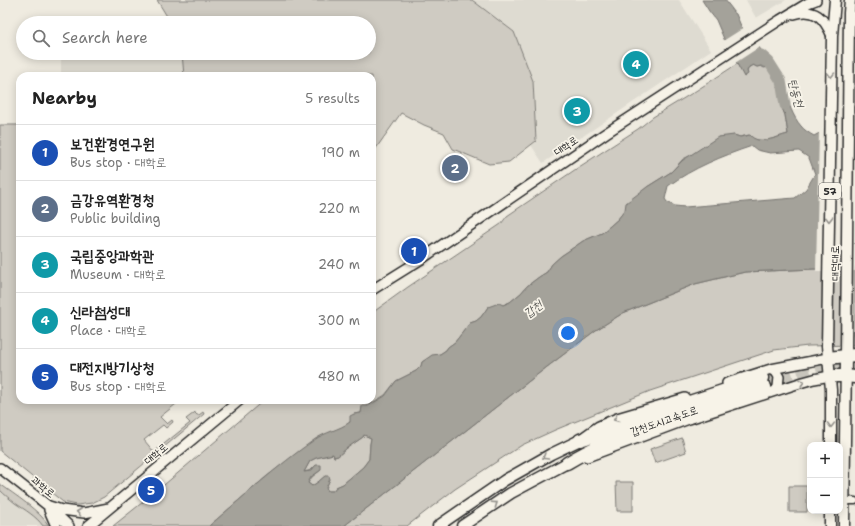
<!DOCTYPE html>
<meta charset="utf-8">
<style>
:root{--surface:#fff;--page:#f6f6f6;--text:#222;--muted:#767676;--line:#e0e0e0;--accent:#2b2b2b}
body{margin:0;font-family:"Shantell Sans","Poor Story",sans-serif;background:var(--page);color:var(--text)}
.controls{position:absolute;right:12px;bottom:12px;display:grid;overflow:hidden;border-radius:8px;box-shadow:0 2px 10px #0003}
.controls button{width:36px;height:36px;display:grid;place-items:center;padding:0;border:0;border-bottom:1px solid var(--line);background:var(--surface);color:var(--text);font:20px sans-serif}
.you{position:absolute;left:568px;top:333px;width:14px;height:14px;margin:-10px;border:3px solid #fff;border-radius:50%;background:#1a73e8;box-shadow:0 0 0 6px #1a73e833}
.badge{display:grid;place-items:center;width:26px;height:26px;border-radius:50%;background:var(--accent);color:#fff;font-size:13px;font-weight:700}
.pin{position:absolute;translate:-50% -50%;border:2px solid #fff;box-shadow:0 1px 4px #0006}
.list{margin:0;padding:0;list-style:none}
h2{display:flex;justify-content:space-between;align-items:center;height:52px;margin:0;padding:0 16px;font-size:17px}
h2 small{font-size:13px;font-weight:400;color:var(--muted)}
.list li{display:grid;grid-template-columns:26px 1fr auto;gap:12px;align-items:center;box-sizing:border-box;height:56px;padding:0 16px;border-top:1px solid var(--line)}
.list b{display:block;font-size:15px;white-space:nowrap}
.list p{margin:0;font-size:13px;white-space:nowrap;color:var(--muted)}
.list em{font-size:13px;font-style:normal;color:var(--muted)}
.icon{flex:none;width:22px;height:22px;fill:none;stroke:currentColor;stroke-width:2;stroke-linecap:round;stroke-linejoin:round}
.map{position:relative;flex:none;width:855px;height:526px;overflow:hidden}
.search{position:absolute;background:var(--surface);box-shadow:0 2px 10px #0003;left:16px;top:16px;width:360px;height:44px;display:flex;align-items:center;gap:10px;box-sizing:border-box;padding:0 14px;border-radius:22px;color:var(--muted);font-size:15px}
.panel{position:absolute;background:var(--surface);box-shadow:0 2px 10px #0003;left:16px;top:72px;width:360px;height:332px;border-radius:12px}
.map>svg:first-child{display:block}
.built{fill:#dedbd1}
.green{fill:#cfcbc2;stroke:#7d7b76}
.water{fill:#a4a29a;stroke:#74726e;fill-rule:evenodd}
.pier{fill:#efebe0}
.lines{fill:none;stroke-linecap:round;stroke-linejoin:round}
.river{stroke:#a4a29a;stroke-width:11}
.highway-tunnel{stroke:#c8c5bc;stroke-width:12;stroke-dasharray:12 6;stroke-linecap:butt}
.street-casing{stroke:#2b2b2b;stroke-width:9}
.secondary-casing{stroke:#2b2b2b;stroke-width:12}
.primary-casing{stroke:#2b2b2b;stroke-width:13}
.highway-casing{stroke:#2b2b2b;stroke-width:15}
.street{stroke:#f7f3e8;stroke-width:6}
.secondary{stroke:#f7f3e8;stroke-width:9}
.primary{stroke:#f7f3e8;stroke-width:10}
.highway{stroke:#f7f3e8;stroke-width:12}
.oneway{stroke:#918f8a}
.labels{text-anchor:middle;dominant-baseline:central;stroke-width:3.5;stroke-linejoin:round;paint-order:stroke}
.shield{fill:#f7f3e8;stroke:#686764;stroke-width:1}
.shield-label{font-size:10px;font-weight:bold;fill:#2b2b2b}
.street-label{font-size:11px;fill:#2b2b2b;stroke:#f7f3e8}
.water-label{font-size:12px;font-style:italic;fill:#555552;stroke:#f7f3e8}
</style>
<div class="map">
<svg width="855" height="526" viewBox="0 0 855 526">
<rect width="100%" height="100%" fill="#efebe0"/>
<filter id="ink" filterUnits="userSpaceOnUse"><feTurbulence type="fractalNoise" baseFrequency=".025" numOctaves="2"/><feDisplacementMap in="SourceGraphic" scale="8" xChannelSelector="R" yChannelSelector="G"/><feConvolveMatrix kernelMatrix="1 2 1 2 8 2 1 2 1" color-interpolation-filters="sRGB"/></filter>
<g filter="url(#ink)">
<!-- built -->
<path class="built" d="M 472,0 L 679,0 L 711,50 L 543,163 L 531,145 L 536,141 L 533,81 L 514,32 Z
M 746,0 L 786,0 L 756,18 Z
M 61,53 L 182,53 L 184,76 L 61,76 Z
M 0,484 L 39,513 L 46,521 L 49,526 L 0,526 Z"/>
<!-- green -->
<path class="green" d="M 157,0 L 472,0 L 514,32 L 533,81 L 536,141 L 509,162 L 489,164 L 453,149 L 444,133 L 424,125 L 401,113 L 372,154 L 372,76 L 184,76 L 182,53 L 369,53 L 369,23 L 171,23 Z
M 737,64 L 745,77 L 749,67 L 753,65 L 757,67 L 761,66 L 764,68 L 770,67 L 776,78 L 781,92 L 782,108 L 785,115 L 788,134 C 776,137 759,146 749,135 L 740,137 L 734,135 L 683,159 L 671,172 L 647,187 L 625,210 L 618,219 L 602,233 L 583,241 L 567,252 L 561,256 L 552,264 L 547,272 L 539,277 L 527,286 L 521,293 L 510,302 L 503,305 L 488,307 L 481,317 L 476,321 L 470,323 L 455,342 L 448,347 L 446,350 L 440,354 L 432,356 L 425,360 L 422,362 L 421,366 L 416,371 L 396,381 L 385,395 L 362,409 L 361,413 L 354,414 L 350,422 L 345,426 L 316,439 L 267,476 L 209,526 L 113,526 L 158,490 L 264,400 L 372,400 L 372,313 L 408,287 L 501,224 L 507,216 L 579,167 L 638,129 L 653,117 L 694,92 Z
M 0,125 L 20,125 L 20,400 L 181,400 L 160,417 L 167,424 L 172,420 L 173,422 L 166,428 L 163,425 L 144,440 L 154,452 L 190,423 L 186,419 L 194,413 L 195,412 L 195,413 L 197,415 L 199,415 L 203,412 L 204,414 L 104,497 L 92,503 L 77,505 L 63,502 L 0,451 Z
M 814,269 L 855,269 L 855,345 L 808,346 L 774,350 L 650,391 L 555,430 L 522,445 L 455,489 L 407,526 L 344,526 L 547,367 L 596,330 L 623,313 L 695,284 L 745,272 Z
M 364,435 L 371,438 L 370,444 L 369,459 L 363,467 L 343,484 L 336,487 L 333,491 L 328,491 L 326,488 L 330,479 L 325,476 L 318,482 L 312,486 L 308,483 L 312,477 L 321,470 L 316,465 L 311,470 L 304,472 L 310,461 L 316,458 L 333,454 L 334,457 L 338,456 L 347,448 L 363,437 Z
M 682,438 L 686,452 L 655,463 L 650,449 Z
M 616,482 L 633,482 L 633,511 L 617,511 Z
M 0,484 C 15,495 40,511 49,526 L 43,526 C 36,516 25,510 15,503 C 10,499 5,495 0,490 Z
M 789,486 L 807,486 L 807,512 L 789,512 Z"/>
<!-- water -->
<path class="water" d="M 702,0 L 725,0 L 732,9 L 732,11 L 736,14 L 741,26 L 762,51 L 764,51 L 766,55 L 771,57 L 775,64 C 770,67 766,69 761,66 L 757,67 L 753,65 L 749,67 L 747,71 L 748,74 L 744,77 L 724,39 L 716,20 L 709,11 Z
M 785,91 C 788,102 793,117 801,126 C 804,130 809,133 814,136 L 836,124 L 855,269 L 814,269 L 745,272 L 695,284 L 623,313 L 596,330 L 547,367 L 344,526 L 209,526 C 243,497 277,466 314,440 C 325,432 339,430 350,422 L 350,416 L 354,414 L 361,413 L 362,406 L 368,406 L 385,396 L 396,381 L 416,371 L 421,366 L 422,362 L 425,360 L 432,355 L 440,354 L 446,350 L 448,347 L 455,342 L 470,323 L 476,321 L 481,317 L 488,307 L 499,303 L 503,305 L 510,302 L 521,293 L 527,286 L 539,277 L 547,272 L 552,264 L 561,256 L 567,252 L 583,241 L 602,233 L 618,219 L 625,210 L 626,203 L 647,187 L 671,172 L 683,160 L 718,137 L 734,135 L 740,137 L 750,135 C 759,146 776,137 788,134 L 785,115 L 782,108 L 781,92 ZM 752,146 L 757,150 L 770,153 L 799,151 L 809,158 L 815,174 L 806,189 L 795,198 L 685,207 L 675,206 L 667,202 L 665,199 L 668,186 C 693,168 722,156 752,146 ZM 364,435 L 371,438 L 370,444 L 369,459 L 363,467 L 343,484 L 336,487 L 333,491 L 328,491 L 326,488 L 330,479 L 329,476 L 325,476 L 318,482 L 312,486 L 308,483 L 311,477 L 321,470 L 321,465 L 316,465 L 311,471 L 304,472 L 310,461 L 316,458 L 333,454 L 334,457 L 338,456 L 347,448 L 363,437 Z"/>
<!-- pier -->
<path class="pier" d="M 745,27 L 761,46 L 735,63 L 723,41 Z
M 855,116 L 855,271 L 816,271 L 819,130 L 836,122 Z"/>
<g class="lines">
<!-- river -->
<path class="river" d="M 761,55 L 769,62 L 781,81 L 785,105"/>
<!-- highway-tunnel -->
<path class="highway-tunnel" d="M 762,378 L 782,372 L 810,365
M 765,387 C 794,378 824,368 855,367"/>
<!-- street casing -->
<g class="street-casing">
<path id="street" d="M 844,501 L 855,501"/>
</g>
<!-- secondary casing -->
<g class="secondary-casing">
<path id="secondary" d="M 794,14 C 815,7 824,18 832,36
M 372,290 L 420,260 L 606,133 L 780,20 L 808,3 L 816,0
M 771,369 L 776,372 L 779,377 L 778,387 L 776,390
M 727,383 L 771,369 L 828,358
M 585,436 L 599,426 L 617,418 L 685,398
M 587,457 L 689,419 L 803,382 L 814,379 L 830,376
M 0,468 L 47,505 L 69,526
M 49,506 L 62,510 L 84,513 L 109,508
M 49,510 L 56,526
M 88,526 L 240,400"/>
</g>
<!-- primary casing -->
<g class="primary-casing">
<path id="primary" d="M 831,445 L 831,390 L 827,346 L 832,36 L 835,0
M 438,526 L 505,480 L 551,454 L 580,440
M 462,526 L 511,493 L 567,463
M 830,526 L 830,511
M 844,526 L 846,356 L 849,13 L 850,0"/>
</g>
<!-- highway casing -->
<g class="highway-casing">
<path id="highway" d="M 828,358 L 855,355
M 830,376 L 845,376 L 855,377
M 580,440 L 605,432 L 653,414 L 762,378
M 567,463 C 596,445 627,433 659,422 C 694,410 729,399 765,387"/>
</g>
<!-- street -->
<use href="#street" class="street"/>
<!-- secondary -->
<use href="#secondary" class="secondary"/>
<!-- primary -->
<use href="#primary" class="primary"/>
<!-- highway -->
<use href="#highway" class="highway"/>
</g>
<!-- one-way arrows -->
<defs><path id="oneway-chevron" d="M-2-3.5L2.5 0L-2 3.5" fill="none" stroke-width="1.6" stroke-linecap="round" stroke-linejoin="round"/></defs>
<g class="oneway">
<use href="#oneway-chevron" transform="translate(831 75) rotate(91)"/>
<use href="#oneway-chevron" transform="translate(829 219) rotate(91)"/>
<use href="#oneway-chevron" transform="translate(802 382) rotate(-17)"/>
<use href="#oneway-chevron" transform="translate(616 419) rotate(159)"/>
<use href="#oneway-chevron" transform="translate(831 425) rotate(91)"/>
<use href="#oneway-chevron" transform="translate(545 457) rotate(150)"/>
<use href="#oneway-chevron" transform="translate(495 504) rotate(-34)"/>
<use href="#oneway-chevron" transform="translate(79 512) rotate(-173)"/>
</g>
</g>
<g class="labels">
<!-- shield labels -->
<rect class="shield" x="819" y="183" width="22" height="16" rx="3"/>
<g class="shield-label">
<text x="830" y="191">57</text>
</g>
<!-- street labels -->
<g class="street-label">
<text transform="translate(566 146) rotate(-34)">대학로</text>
<text transform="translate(835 263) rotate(-90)">대덕대로</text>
<text transform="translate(664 421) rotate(-19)">갑천도시고속도로</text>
<text transform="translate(156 454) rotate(-40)">대학로</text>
<text transform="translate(43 487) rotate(39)">과학로</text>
</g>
<!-- water labels -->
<g class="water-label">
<text transform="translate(796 93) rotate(74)">탄동천</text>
<text transform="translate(533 309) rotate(-37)">갑천</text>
</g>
</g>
</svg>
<div class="controls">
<button>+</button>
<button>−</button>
</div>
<div class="you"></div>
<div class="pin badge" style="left:414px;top:251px;background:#1a4fb4">1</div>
<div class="pin badge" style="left:455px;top:168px;background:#5c6f8a">2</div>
<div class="pin badge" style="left:577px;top:111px;background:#0f9aa8">3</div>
<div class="pin badge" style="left:636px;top:64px;background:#0f9aa8">4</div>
<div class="pin badge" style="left:151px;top:490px;background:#1a4fb4">5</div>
<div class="search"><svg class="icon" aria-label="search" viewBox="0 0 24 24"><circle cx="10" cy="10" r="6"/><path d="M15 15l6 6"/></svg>Search here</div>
<section class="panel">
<h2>Nearby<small>5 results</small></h2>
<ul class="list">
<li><span class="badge" style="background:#1a4fb4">1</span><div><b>보건환경연구원</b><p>Bus stop · 대학로</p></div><em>190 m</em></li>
<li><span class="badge" style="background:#5c6f8a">2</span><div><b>금강유역환경청</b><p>Public building</p></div><em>220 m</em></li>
<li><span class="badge" style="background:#0f9aa8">3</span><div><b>국립중앙과학관</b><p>Museum · 대학로</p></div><em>240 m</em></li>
<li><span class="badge" style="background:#0f9aa8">4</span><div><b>신라첨성대</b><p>Place · 대학로</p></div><em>300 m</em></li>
<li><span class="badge" style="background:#1a4fb4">5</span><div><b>대전지방기상청</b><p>Bus stop · 대학로</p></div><em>480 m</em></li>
</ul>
</section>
</div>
